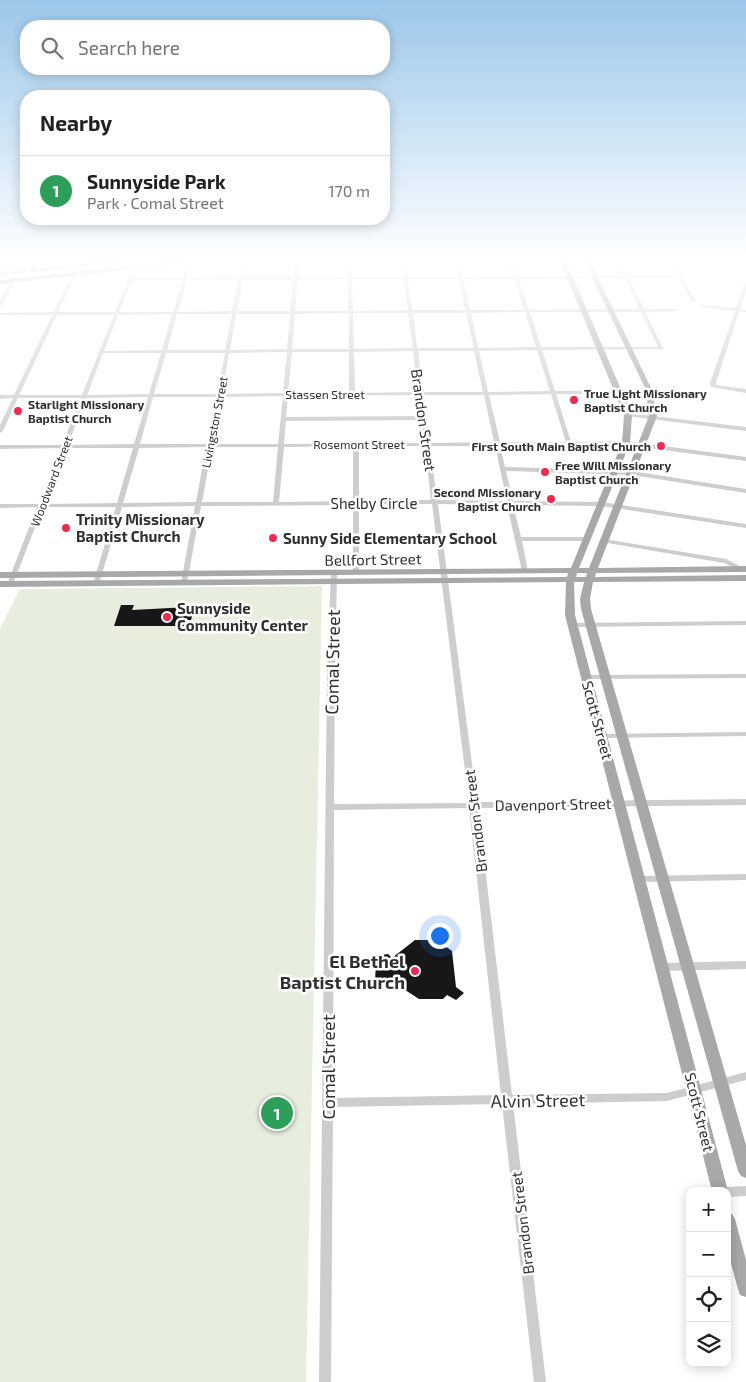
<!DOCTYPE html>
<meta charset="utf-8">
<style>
:root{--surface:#fff;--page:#f2f2f2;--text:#202124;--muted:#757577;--line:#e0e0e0;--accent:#b45309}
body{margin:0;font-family:"Exo 2",sans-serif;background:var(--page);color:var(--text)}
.controls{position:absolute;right:15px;bottom:15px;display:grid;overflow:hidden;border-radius:10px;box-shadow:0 2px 12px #0003}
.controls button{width:45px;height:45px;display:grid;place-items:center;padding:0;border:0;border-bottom:1px solid var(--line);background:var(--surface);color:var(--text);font:25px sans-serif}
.you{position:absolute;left:439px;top:935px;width:18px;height:18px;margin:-12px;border:4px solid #fff;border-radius:50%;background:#1a73e8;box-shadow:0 0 0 8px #1a73e833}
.badge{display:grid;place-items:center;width:32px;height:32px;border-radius:50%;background:var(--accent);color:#fff;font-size:16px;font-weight:700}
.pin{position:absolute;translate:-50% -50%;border:2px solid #fff;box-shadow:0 1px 5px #0006}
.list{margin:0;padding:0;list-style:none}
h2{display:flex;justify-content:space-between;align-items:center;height:65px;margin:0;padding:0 20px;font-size:21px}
h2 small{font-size:16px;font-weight:400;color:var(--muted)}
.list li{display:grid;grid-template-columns:32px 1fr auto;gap:15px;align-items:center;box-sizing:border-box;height:70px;padding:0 20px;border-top:1px solid var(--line)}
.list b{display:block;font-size:19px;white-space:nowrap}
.list p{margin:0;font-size:16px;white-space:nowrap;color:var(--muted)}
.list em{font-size:16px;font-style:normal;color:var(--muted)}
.icon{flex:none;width:28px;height:28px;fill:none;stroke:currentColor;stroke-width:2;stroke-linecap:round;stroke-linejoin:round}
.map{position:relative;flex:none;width:746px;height:1382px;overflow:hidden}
.search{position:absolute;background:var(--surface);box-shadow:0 2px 12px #0003;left:20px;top:20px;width:370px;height:55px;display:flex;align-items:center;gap:12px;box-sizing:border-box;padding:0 18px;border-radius:20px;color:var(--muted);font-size:19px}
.panel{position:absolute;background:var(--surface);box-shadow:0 2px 12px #0003;left:20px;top:90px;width:370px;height:135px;border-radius:20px}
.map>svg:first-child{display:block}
.green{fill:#e8eedd}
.building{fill:#171717}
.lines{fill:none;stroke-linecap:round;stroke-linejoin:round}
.minor{fill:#cdcdcd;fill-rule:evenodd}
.major{fill:#a8a8a8;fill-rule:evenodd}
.rail-casing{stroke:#858585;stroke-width:2.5}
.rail{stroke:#fff;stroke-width:1;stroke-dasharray:4.5;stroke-linecap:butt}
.poi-dot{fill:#ef2a51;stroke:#fff;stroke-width:2}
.labels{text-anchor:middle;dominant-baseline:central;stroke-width:5;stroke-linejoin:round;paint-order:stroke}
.far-poi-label{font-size:12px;font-weight:bold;fill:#303030;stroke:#fff;text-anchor:start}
.far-street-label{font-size:12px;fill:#303030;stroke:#fff}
.street-label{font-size:15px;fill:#303030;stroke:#fff}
.poi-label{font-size:15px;font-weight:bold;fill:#303030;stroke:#fff;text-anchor:start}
.near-street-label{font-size:18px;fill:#303030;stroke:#fff}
.near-poi-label{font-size:18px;font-weight:bold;fill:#303030;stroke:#fff;text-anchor:end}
</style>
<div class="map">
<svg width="746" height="1382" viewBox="0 0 746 1382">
<rect width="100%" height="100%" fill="#fff"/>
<!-- green -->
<path class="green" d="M 0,261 L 116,261 L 0,273 Z
M 322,586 L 306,1382 L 0,1382 L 0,629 L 20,589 Z"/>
<!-- building -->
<path class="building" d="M 121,605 L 134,605 L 132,610 L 189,607 L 187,613 L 193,613 L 191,620 L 186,620 L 185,626 L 114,626 Z
M 415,940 L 437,940 L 452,951 L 456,987 L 464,993 L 456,1000 L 447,995 L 443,999 L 419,999 L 396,984 L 392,988 L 375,983 L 376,960 L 381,955 L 388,954 L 392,958 Z"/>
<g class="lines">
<!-- minor -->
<path class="minor" d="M 186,261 L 190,261 L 187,278 L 239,277 L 242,261 L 246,261 L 243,277 L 293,277 L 295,261 L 299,261 L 298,277 L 348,277 L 348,261 L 352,261 L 352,277 L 404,277 L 402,261 L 406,261 L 408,277 L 458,277 L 455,261 L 459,261 L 463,277 L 514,276 L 509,261 L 513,261 L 518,276 L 623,276 L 616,261 L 620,261 L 627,276 L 678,276 L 670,261 L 674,261 L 682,276 L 684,277 L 683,278 L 696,301 L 692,302 L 679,278 L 629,278 L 644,309 L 676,309 L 678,310 L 676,311 L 645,312 L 663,348 L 663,349 L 542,350 L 555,391 L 620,390 L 649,388 L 652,390 L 649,392 L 620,394 L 556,394 L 571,442 L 626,441 L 746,457 L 746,461 L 626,445 L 500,445 L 505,467 L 632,471 L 746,489 L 746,493 L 632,475 L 506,471 L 513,501 L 602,502 L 746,524 L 746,528 L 602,506 L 513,505 L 521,537 L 587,537 L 590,539 L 587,541 L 522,541 L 528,571 L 525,573 L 522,571 L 507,505 L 438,504 L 477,802 L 746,799 L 746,805 L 478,808 L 512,1095 L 667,1093 L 746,1072 L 746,1080 L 667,1101 L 513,1104 L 546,1382 L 534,1382 L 502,1104 L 333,1107 L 331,1382 L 319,1382 L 327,675 L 331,573 L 334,571 L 337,573 L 335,675 L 334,804 L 469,803 L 432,504 L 359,504 L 359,572 L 356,574 L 353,572 L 353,505 L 201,506 L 187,583 L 184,585 L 181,583 L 195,506 L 122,507 L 99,584 L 96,586 L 93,584 L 116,507 L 43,507 L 13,584 L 10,586 L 7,584 L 37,507 L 0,508 L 0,504 L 39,504 L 61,448 L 0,449 L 0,445 L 62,445 L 81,398 L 18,398 L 3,431 L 0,433 L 0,425 L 13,398 L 0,399 L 0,395 L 14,395 L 52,315 L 0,315 L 0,313 L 54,312 L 72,274 L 71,272 L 73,271 L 76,274 L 58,312 L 115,312 C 119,301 133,274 130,265 L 132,265 L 135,268 L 132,278 L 183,278 ZM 625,278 L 639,309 L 529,310 L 519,279 ZM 348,279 L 348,311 L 295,311 L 298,280 ZM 352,279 L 404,279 L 408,310 L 353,311 ZM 408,279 L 459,279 L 465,310 L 412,310 ZM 463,279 L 515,279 L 524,310 L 470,310 ZM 132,280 L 183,280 L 173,312 L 119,312 ZM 187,280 L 238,280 L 232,311 L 178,312 ZM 243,280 L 293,280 L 290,311 L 237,311 ZM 525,312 L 536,347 L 478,348 L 471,313 ZM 530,312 L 641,312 L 658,347 L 541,347 ZM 349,313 L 349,349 L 292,349 L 295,314 ZM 353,313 L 408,313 L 413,348 L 354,349 ZM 413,313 L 466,313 L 474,348 L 417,348 ZM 172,314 L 162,350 L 104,351 L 118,315 ZM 177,314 L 232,314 L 225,350 L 167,350 ZM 236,314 L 290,314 L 287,349 L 230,350 ZM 57,315 L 114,315 L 82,395 L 19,395 ZM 537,350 L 550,391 L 488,392 L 479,351 ZM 413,351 L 418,392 L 355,393 L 354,352 ZM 418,351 L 474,351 L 483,392 L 423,392 ZM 287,352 L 283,393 L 222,394 L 229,353 ZM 292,352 L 349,352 L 349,393 L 288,393 ZM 103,353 L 161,353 L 149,394 L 87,395 ZM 166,353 L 225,353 L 217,394 L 154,394 ZM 551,394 L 566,442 L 500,442 L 489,395 ZM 418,395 L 421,416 L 286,417 L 288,396 ZM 424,395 L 484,395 L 494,442 L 430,443 ZM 283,396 L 278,444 L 213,444 L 221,397 ZM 148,397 L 134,444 L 68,445 L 86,398 ZM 153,397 L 216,397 L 207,444 L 140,444 ZM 421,420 L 424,443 L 284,444 L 286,421 ZM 353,446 L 353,501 L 279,502 L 284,447 ZM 359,446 L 425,446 L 431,500 L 359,501 ZM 430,446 L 495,446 L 507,501 L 437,500 ZM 206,447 L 196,502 L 123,503 L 139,448 ZM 212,447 L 278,447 L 273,502 L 202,502 ZM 66,448 L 133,448 L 117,503 L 45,504 ZM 469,808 L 501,1095 L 333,1098 L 334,810 Z
M 13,277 L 15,278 L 15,281 L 2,305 L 0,306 L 0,301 L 11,281 L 11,278 Z
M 746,283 L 746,291 L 740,309 L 746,310 L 746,312 L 739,312 L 716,383 L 716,385 L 746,389 L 746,393 L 711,387 L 710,383 L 735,311 L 702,307 L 700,306 L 702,305 L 736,308 L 744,284 Z
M 628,413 L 746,427 L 746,431 L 626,416 L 625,415 Z
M 604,539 L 726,559 L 745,569 L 742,571 L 724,563 L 602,542 L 601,541 Z
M 746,621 L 746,625 L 573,627 L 570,625 L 573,623 Z
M 746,674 L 746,678 L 587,679 L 583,677 L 587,675 Z
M 746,732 L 746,736 L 602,738 L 598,736 L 602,734 Z
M 746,874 L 746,880 L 639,882 L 636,881 L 635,879 L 636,877 L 639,876 Z
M 746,961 L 746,969 L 662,971 L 659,970 L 657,967 L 659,964 L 662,963 Z
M 746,1186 L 746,1196 L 727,1197 L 727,1191 L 722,1191 L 723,1188 L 727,1187 Z"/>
<!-- major -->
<path class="major" d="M 181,261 L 202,261 L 0,284 L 0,280 Z
M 560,261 L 566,261 L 632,415 L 630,443 L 579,568 L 589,568 L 649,416 L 646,390 L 584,261 L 590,261 L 652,390 L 657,416 L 598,568 L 746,566 L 746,572 L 596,573 L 595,577 L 746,575 L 746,581 L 593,582 L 590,599 L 591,609 L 746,1145 L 746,1178 L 741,1176 L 738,1171 L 581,609 L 580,599 L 584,582 L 574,582 L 575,615 L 728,1191 L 727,1192 L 712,1191 L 565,615 L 566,582 L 0,587 L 0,581 L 567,577 L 568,573 L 0,578 L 0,572 L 571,568 L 622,443 L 624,415 ZM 577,573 L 587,573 L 586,577 L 576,577 Z
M 727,1212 L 732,1214 L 735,1219 L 746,1260 L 746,1297 L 740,1295 L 738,1289 L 727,1249 Z"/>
<!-- rail casing -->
<g class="rail-casing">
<path id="rail" d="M 0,274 L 125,261"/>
</g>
<!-- rail -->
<use href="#rail" class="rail"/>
</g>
<!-- sky -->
<linearGradient id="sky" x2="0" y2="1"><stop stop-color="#9bc7ea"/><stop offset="0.57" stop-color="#fff"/><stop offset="1" stop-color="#fff" stop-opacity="0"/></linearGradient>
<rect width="746" height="455" fill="url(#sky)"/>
<!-- markers -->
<g class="poi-dot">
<circle cx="574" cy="400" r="5"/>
<circle cx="18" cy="411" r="5"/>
<circle cx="661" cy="446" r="5"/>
<circle cx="545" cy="472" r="5"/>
<circle cx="551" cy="499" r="5"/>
<circle cx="66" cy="528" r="5"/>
<circle cx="273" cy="538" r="5"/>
<circle cx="167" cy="617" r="5"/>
<circle cx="415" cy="971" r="5"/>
</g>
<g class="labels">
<!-- far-poi labels -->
<g class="far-poi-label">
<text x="584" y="393">True Light Missionary<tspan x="584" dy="14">Baptist Church</tspan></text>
<text x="28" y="404">Starlight Missionary<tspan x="28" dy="14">Baptist Church</tspan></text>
<text x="651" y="446" text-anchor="end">First South Main Baptist Church</text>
<text x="555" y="465">Free Will Missionary<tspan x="555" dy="14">Baptist Church</tspan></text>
<text x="541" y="492" text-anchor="end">Second Missionary<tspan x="541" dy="14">Baptist Church</tspan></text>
</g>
<!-- far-street labels -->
<g class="far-street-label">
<text x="325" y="394">Stassen Street</text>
<text transform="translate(214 422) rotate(-79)">Livingston Street</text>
<text x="359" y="444">Rosemont Street</text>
<text transform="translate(51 481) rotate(-69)">Woodward Street</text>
</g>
<!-- street labels -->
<g class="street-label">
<text transform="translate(424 420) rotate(82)">Brandon Street</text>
<text x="374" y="503">Shelby Circle</text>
<text transform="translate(373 559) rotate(-1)">Bellfort Street</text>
<text transform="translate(598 720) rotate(75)">Scott Street</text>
<text transform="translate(553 804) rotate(-1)">Davenport Street</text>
<text transform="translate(475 821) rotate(-97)">Brandon Street</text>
<text transform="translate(700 1112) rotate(76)">Scott Street</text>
<text transform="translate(522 1223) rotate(-97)">Brandon Street</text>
</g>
<!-- poi labels -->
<g class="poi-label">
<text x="76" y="519">Trinity Missionary<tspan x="76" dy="17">Baptist Church</tspan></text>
<text x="283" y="538">Sunny Side Elementary School</text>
<text x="177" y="608">Sunnyside<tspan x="177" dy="17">Community Center</tspan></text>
</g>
<!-- near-street labels -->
<g class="near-street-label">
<text transform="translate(332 662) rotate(-89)">Comal Street</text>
<text transform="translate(328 1067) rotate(-90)">Comal Street</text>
<text transform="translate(538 1100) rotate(-1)">Alvin Street</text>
</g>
<!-- near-poi labels -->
<g class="near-poi-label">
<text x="405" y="961">El Bethel<tspan x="405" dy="21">Baptist Church</tspan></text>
</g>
</g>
</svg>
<div class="controls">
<button>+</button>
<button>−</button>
<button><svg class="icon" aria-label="locate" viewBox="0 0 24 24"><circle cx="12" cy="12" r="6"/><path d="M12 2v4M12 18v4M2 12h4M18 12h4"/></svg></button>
<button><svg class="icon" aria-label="layers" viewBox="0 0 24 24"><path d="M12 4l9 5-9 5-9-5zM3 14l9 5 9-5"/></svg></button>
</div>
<div class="you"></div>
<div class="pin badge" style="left:277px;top:1113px;background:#2e9e5b">1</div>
<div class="search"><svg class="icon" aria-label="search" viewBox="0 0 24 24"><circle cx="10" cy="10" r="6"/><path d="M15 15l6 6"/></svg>Search here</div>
<section class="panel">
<h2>Nearby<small></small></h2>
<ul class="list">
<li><span class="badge" style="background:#2e9e5b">1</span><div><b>Sunnyside Park</b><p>Park · Comal Street</p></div><em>170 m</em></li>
</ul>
</section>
</div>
